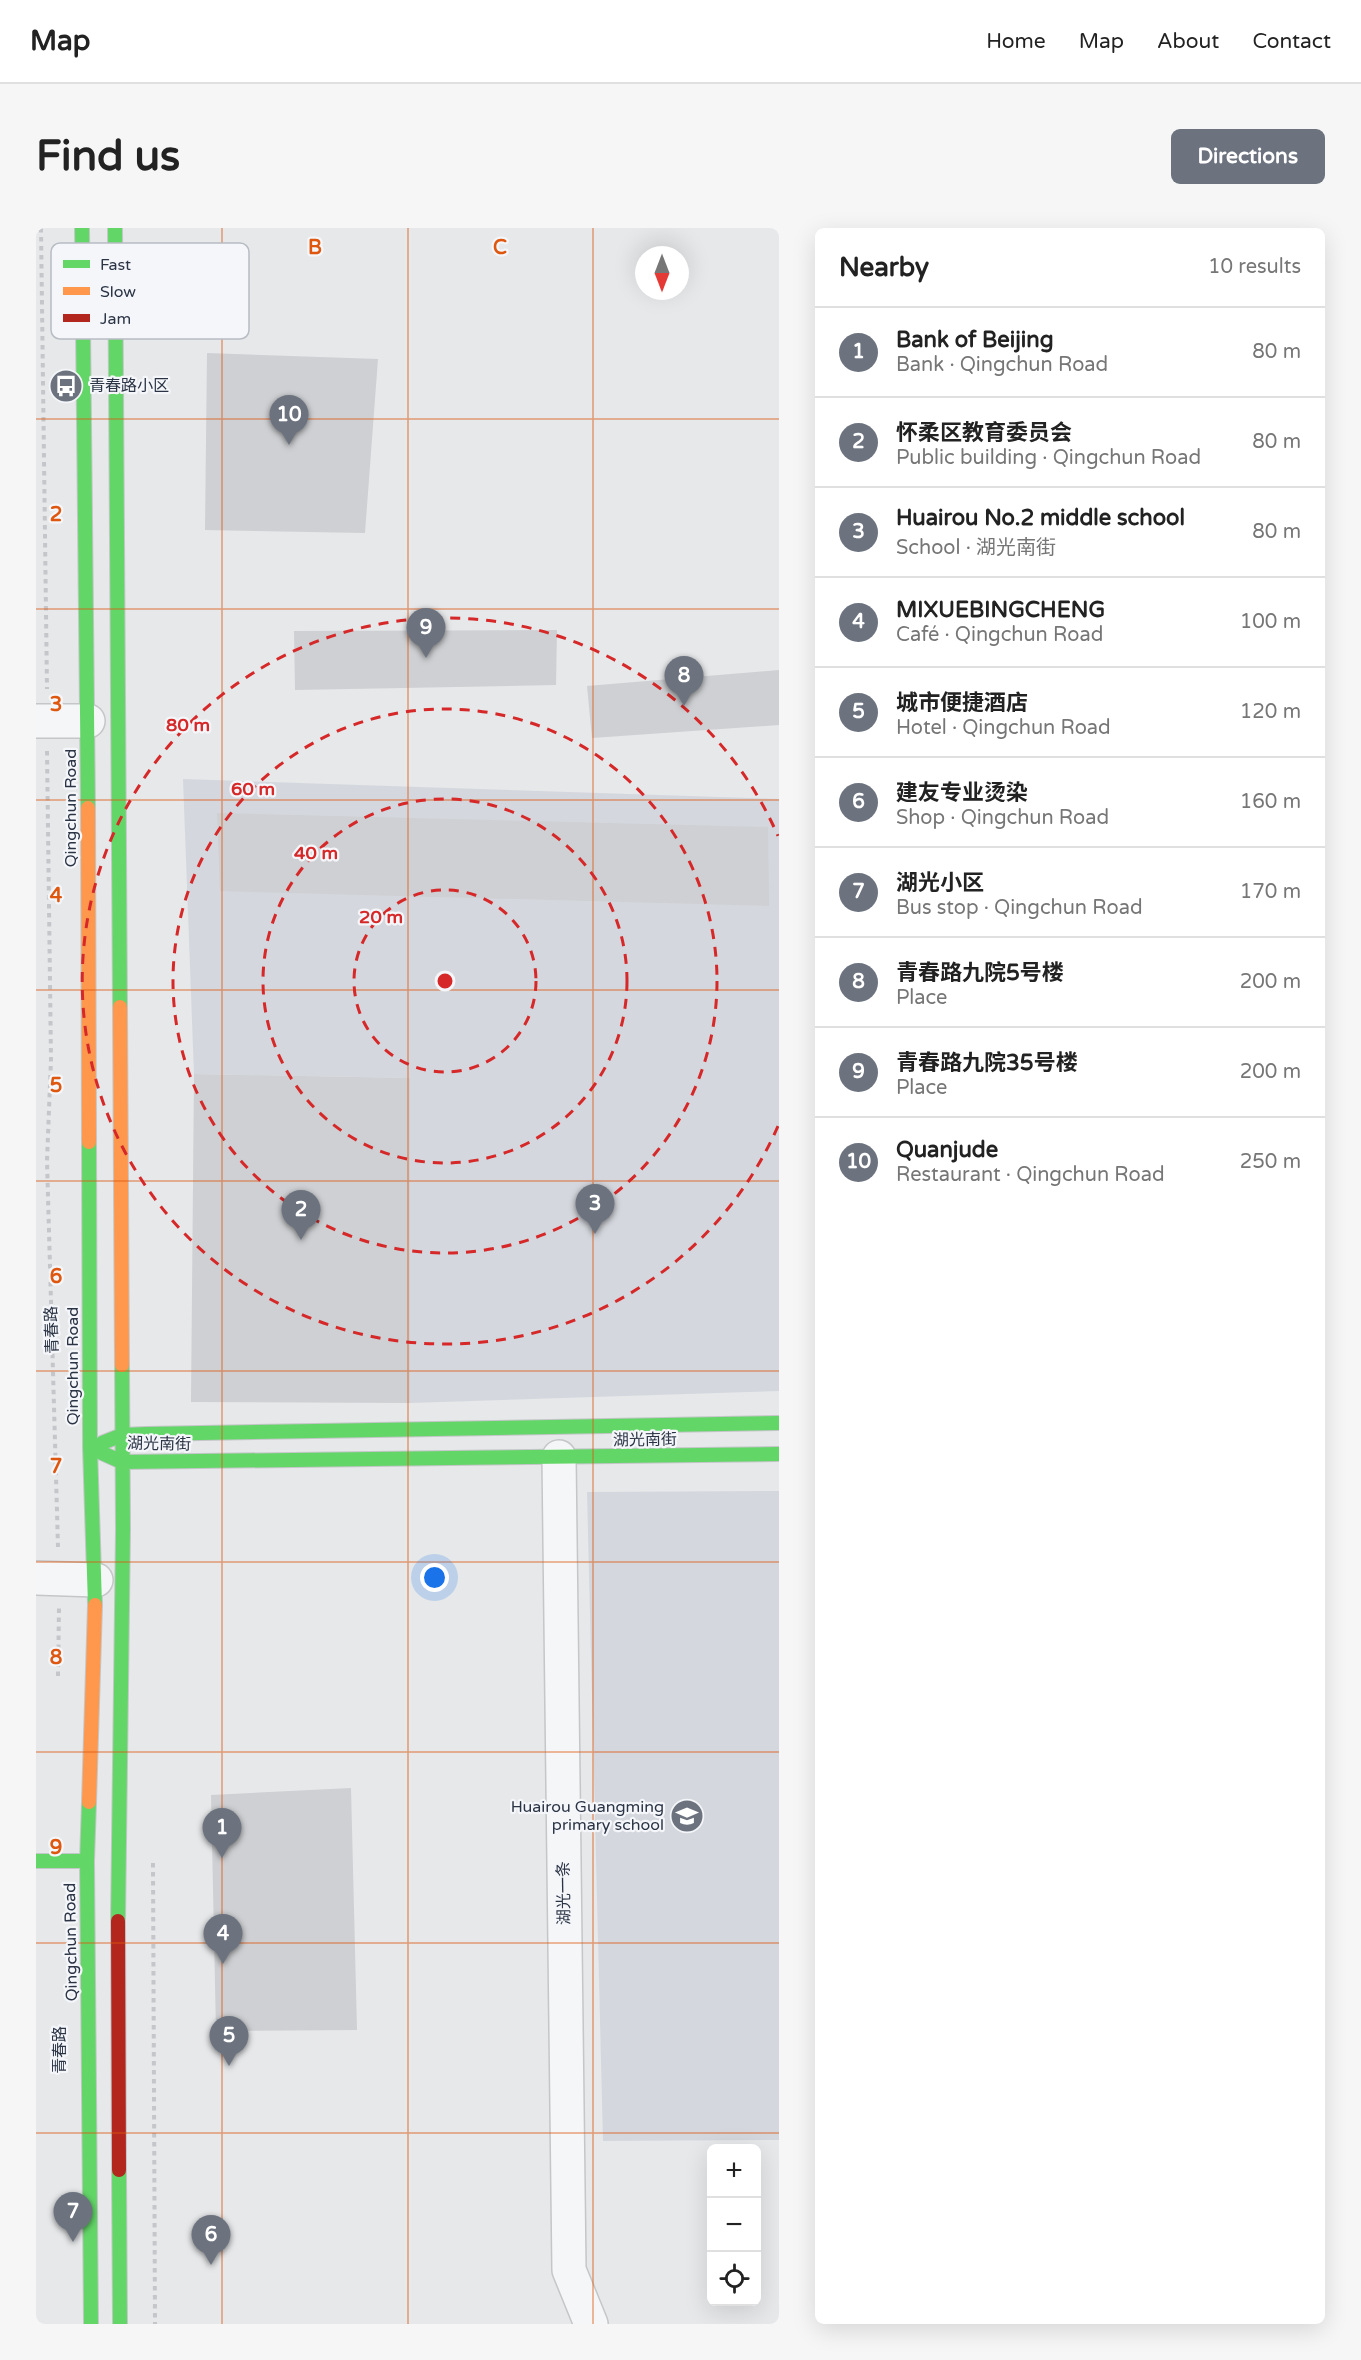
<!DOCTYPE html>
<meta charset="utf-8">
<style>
:root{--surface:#fff;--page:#f6f6f6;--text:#222;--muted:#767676;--line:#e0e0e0;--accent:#6c737f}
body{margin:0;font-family:"Varela Round","Noto Sans SC",sans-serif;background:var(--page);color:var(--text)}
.controls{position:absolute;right:18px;bottom:18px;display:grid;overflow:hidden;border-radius:9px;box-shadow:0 6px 24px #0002}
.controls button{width:54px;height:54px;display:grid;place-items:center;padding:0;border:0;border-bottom:2px solid var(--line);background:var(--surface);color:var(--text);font:30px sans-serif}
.compass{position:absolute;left:599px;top:18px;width:54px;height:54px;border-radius:50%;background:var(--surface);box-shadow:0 6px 24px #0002;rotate:180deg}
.you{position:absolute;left:399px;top:1350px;width:21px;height:21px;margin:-15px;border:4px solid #fff;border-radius:50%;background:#1a73e8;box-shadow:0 0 0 9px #1a73e833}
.badge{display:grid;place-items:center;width:39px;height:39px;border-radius:50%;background:var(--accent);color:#fff;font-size:20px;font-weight:700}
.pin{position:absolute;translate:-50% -50px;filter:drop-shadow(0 2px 3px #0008)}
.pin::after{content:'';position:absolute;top:32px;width:21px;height:18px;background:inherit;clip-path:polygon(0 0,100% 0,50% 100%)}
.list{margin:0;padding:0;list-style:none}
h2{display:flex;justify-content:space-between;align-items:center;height:78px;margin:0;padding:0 24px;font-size:26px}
h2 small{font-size:20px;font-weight:400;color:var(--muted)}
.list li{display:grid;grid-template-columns:39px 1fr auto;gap:18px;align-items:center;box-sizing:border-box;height:90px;padding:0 24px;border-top:2px solid var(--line)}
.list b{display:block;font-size:22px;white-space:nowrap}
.list p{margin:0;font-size:20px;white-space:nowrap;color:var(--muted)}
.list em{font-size:20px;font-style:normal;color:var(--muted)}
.icon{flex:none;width:33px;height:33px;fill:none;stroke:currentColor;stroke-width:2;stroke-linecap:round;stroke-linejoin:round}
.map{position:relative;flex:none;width:743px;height:2096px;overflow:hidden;border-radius:9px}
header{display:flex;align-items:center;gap:36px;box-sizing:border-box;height:84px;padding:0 30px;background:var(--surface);border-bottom:2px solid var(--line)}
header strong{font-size:28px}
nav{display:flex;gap:33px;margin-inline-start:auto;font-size:21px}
.intro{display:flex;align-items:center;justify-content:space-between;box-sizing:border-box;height:144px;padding:0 36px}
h1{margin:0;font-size:42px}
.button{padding:15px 27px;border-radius:9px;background:var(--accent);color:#fff;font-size:21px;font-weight:700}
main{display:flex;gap:36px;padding:0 36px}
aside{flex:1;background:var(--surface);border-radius:9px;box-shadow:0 6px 24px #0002}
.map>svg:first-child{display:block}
.built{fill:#d4d7dd}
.building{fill:#ced0d3}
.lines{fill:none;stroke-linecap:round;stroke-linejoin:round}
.street-casing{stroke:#c4c6c8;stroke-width:36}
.fast-casing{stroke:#c4c6c8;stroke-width:16}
.slow-casing{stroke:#c4c6c8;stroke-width:16}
.jam-casing{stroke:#c4c6c8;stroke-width:16}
.path{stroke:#c5c6ca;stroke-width:4;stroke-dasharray:4.5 4.5;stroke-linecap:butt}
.street{stroke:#f5f6f7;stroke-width:33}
.fast{stroke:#63d668;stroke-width:14}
.slow{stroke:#ff974d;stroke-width:14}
.jam{stroke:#b3261e;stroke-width:14}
.grid{fill:none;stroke:#df570f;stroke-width:1.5;stroke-opacity:0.55}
.ring{fill:none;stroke:#d62828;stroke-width:3;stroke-dasharray:10 8}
.labels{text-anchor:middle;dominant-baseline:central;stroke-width:4.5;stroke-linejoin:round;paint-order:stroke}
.poi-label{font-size:16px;fill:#2b3445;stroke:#f4f6f9;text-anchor:start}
.street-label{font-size:16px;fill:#2b3445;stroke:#f4f6f9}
.key{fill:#f4f6f9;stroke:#b8bcc3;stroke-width:1.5}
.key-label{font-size:16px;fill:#2b3445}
.grid-label{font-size:20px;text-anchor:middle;font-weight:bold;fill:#df570f;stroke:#f4f6f9;stroke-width:4.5;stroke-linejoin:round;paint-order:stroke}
.centre{fill:#d62828;stroke:#f4f6f9;stroke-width:3}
.ring-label{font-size:18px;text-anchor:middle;font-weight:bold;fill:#d62828;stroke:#f4f6f9;stroke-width:4.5;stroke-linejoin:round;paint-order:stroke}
</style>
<header>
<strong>Map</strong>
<nav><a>Home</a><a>Map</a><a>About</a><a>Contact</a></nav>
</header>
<div class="intro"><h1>Find us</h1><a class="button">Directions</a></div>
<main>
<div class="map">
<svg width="743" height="2096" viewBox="0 0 743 2096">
<rect width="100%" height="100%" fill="#e6e8ea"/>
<!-- built -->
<path class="built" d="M 147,551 L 743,571 L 743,1163 L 374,1175 L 374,850 L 158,846 Z
M 743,1263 L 743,1912 L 567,1913 L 551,1264 Z"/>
<!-- building -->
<path class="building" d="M 171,125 L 342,131 L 329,305 L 169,302 Z
M 521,402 L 520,457 L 259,462 L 258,403 Z
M 743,442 L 743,497 L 556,510 L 551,458 Z
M 181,585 L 732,599 L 733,678 L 184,663 Z
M 158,846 L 374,850 L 374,1175 L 155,1174 Z
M 315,1560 L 321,1802 L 180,1803 L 175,1567 Z"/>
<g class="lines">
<!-- street casing -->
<g class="street-casing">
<path id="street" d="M 0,493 L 52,493
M 523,1229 L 533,2042 L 555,2096
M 0,1350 L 60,1352"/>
</g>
<!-- fast casing -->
<g class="fast-casing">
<path id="fast" d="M 46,0 L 52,580
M 79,0 L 84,779
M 53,914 L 54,1219 L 59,1377
M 66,1215 L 86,1207 L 110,1206 L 743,1195
M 66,1225 L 86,1234 L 743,1226
M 53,1574 L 51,1633 L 55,2096
M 0,1633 L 51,1633
M 82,1693 L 87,1301 L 86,1137
M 83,1942 L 84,2096"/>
</g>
<!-- slow casing -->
<g class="slow-casing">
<path id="slow" d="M 52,580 L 53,914
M 84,779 L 86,1137
M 53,1574 L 59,1377"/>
</g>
<!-- jam casing -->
<g class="jam-casing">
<path id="jam" d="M 82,1693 L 83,1942"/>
</g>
<!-- path -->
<path class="path" d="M 5,0 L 11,461
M 11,523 L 15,831 L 11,933 L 22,1319
M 22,1448 L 23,1380
M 117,1635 L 119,2096"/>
<!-- street -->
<use href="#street" class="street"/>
<!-- fast -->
<use href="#fast" class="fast"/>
<!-- slow -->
<use href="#slow" class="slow"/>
<!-- jam -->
<use href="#jam" class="jam"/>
</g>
<!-- grid -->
<path class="grid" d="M 186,0 L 186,2096M 372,0 L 372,2096M 557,0 L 557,2096M 0,191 L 743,191M 0,381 L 743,381M 0,572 L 743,572M 0,762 L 743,762M 0,953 L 743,953M 0,1143 L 743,1143M 0,1334 L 743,1334M 0,1524 L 743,1524M 0,1715 L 743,1715M 0,1905 L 743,1905"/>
<!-- distance rings -->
<g class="ring">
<circle cx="409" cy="753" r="91"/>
<circle cx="409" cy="753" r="182"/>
<circle cx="409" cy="753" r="272"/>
<path d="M742 898A363 363 0 1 1 742 608"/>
</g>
<!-- icons -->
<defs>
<g id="bus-disc" transform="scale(1.725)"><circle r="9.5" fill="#6c737f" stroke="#f4f6f9"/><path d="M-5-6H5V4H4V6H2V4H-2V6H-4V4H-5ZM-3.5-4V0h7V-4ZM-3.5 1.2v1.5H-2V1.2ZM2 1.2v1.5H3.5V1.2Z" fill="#fff"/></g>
<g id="school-disc" transform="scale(1.725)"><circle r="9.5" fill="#6c737f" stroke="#f4f6f9"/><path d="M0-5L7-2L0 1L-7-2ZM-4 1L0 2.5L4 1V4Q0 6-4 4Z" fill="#fff"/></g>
</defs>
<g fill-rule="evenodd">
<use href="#bus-disc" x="30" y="158"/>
<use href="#school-disc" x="651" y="1588"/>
</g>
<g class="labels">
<!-- poi labels -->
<g class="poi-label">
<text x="53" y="158">青春路小区</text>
<text x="628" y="1579" text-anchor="end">Huairou Guangming<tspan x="628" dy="18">primary school</tspan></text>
</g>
<!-- street labels -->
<g class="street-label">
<text transform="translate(35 580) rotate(-90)">Qingchun Road</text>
<text transform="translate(16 1102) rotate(-92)">青春路</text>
<text transform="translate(37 1138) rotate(-90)">Qingchun Road</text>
<text transform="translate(609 1212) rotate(-1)">湖光南街</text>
<text transform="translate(123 1216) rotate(1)">湖光南街</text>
<text transform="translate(528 1665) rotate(-91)">湖光一条</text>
<text transform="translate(35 1714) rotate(-91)">Qingchun Road</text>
<text transform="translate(24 1822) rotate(-90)">青春路</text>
</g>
</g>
<!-- legend -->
<rect x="15" y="15" width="198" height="96" rx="9" class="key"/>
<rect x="27" y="32" width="27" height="8" fill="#63d668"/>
<rect x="27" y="59" width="27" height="8" fill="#ff974d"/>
<rect x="27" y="86" width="27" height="8" fill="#b3261e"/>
<g class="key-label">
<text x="64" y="42">Fast</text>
<text x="64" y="69">Slow</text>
<text x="64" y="96">Jam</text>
</g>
<g class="grid-label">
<text x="279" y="26">B</text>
<text x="464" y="26">C</text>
<text x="20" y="293">2</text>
<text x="20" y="483">3</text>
<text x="20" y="674">4</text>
<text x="20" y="864">5</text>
<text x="20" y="1055">6</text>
<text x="20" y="1245">7</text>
<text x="20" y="1436">8</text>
<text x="20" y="1626">9</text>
</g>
<circle cx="409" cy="753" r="9" class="centre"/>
<g class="ring-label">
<text x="152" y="503">80 m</text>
<text x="217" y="567">60 m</text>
<text x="280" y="631">40 m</text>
<text x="345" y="695">20 m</text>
</g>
</svg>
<div class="controls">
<button>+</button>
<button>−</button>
<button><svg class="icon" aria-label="locate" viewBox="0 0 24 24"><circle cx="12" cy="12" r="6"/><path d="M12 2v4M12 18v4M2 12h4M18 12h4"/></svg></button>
</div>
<svg class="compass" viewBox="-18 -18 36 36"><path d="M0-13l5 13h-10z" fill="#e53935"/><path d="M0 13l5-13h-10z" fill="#767676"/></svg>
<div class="you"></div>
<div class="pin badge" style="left:186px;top:1630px">1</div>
<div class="pin badge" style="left:265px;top:1012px">2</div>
<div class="pin badge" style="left:559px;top:1006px">3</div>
<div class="pin badge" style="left:187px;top:1736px">4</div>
<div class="pin badge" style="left:193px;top:1838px">5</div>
<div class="pin badge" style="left:175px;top:2037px">6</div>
<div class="pin badge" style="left:37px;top:2014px">7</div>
<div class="pin badge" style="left:648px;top:478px">8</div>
<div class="pin badge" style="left:390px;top:430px">9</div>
<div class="pin badge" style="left:253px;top:217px">10</div>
</div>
<aside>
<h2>Nearby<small>10 results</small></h2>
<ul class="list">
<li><span class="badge">1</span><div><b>Bank of Beijing</b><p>Bank · Qingchun Road</p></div><em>80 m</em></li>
<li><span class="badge">2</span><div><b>怀柔区教育委员会</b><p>Public building · Qingchun Road</p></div><em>80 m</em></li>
<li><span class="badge">3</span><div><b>Huairou No.2 middle school</b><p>School · 湖光南街</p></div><em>80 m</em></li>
<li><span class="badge">4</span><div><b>MIXUEBINGCHENG</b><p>Café · Qingchun Road</p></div><em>100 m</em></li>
<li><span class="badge">5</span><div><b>城市便捷酒店</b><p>Hotel · Qingchun Road</p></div><em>120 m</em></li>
<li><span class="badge">6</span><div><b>建友专业烫染</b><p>Shop · Qingchun Road</p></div><em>160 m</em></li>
<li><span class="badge">7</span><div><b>湖光小区</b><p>Bus stop · Qingchun Road</p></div><em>170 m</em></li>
<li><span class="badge">8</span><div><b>青春路九院5号楼</b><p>Place</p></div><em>200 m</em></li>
<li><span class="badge">9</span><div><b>青春路九院35号楼</b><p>Place</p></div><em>200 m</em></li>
<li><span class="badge">10</span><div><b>Quanjude</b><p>Restaurant · Qingchun Road</p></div><em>250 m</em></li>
</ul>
</aside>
</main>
